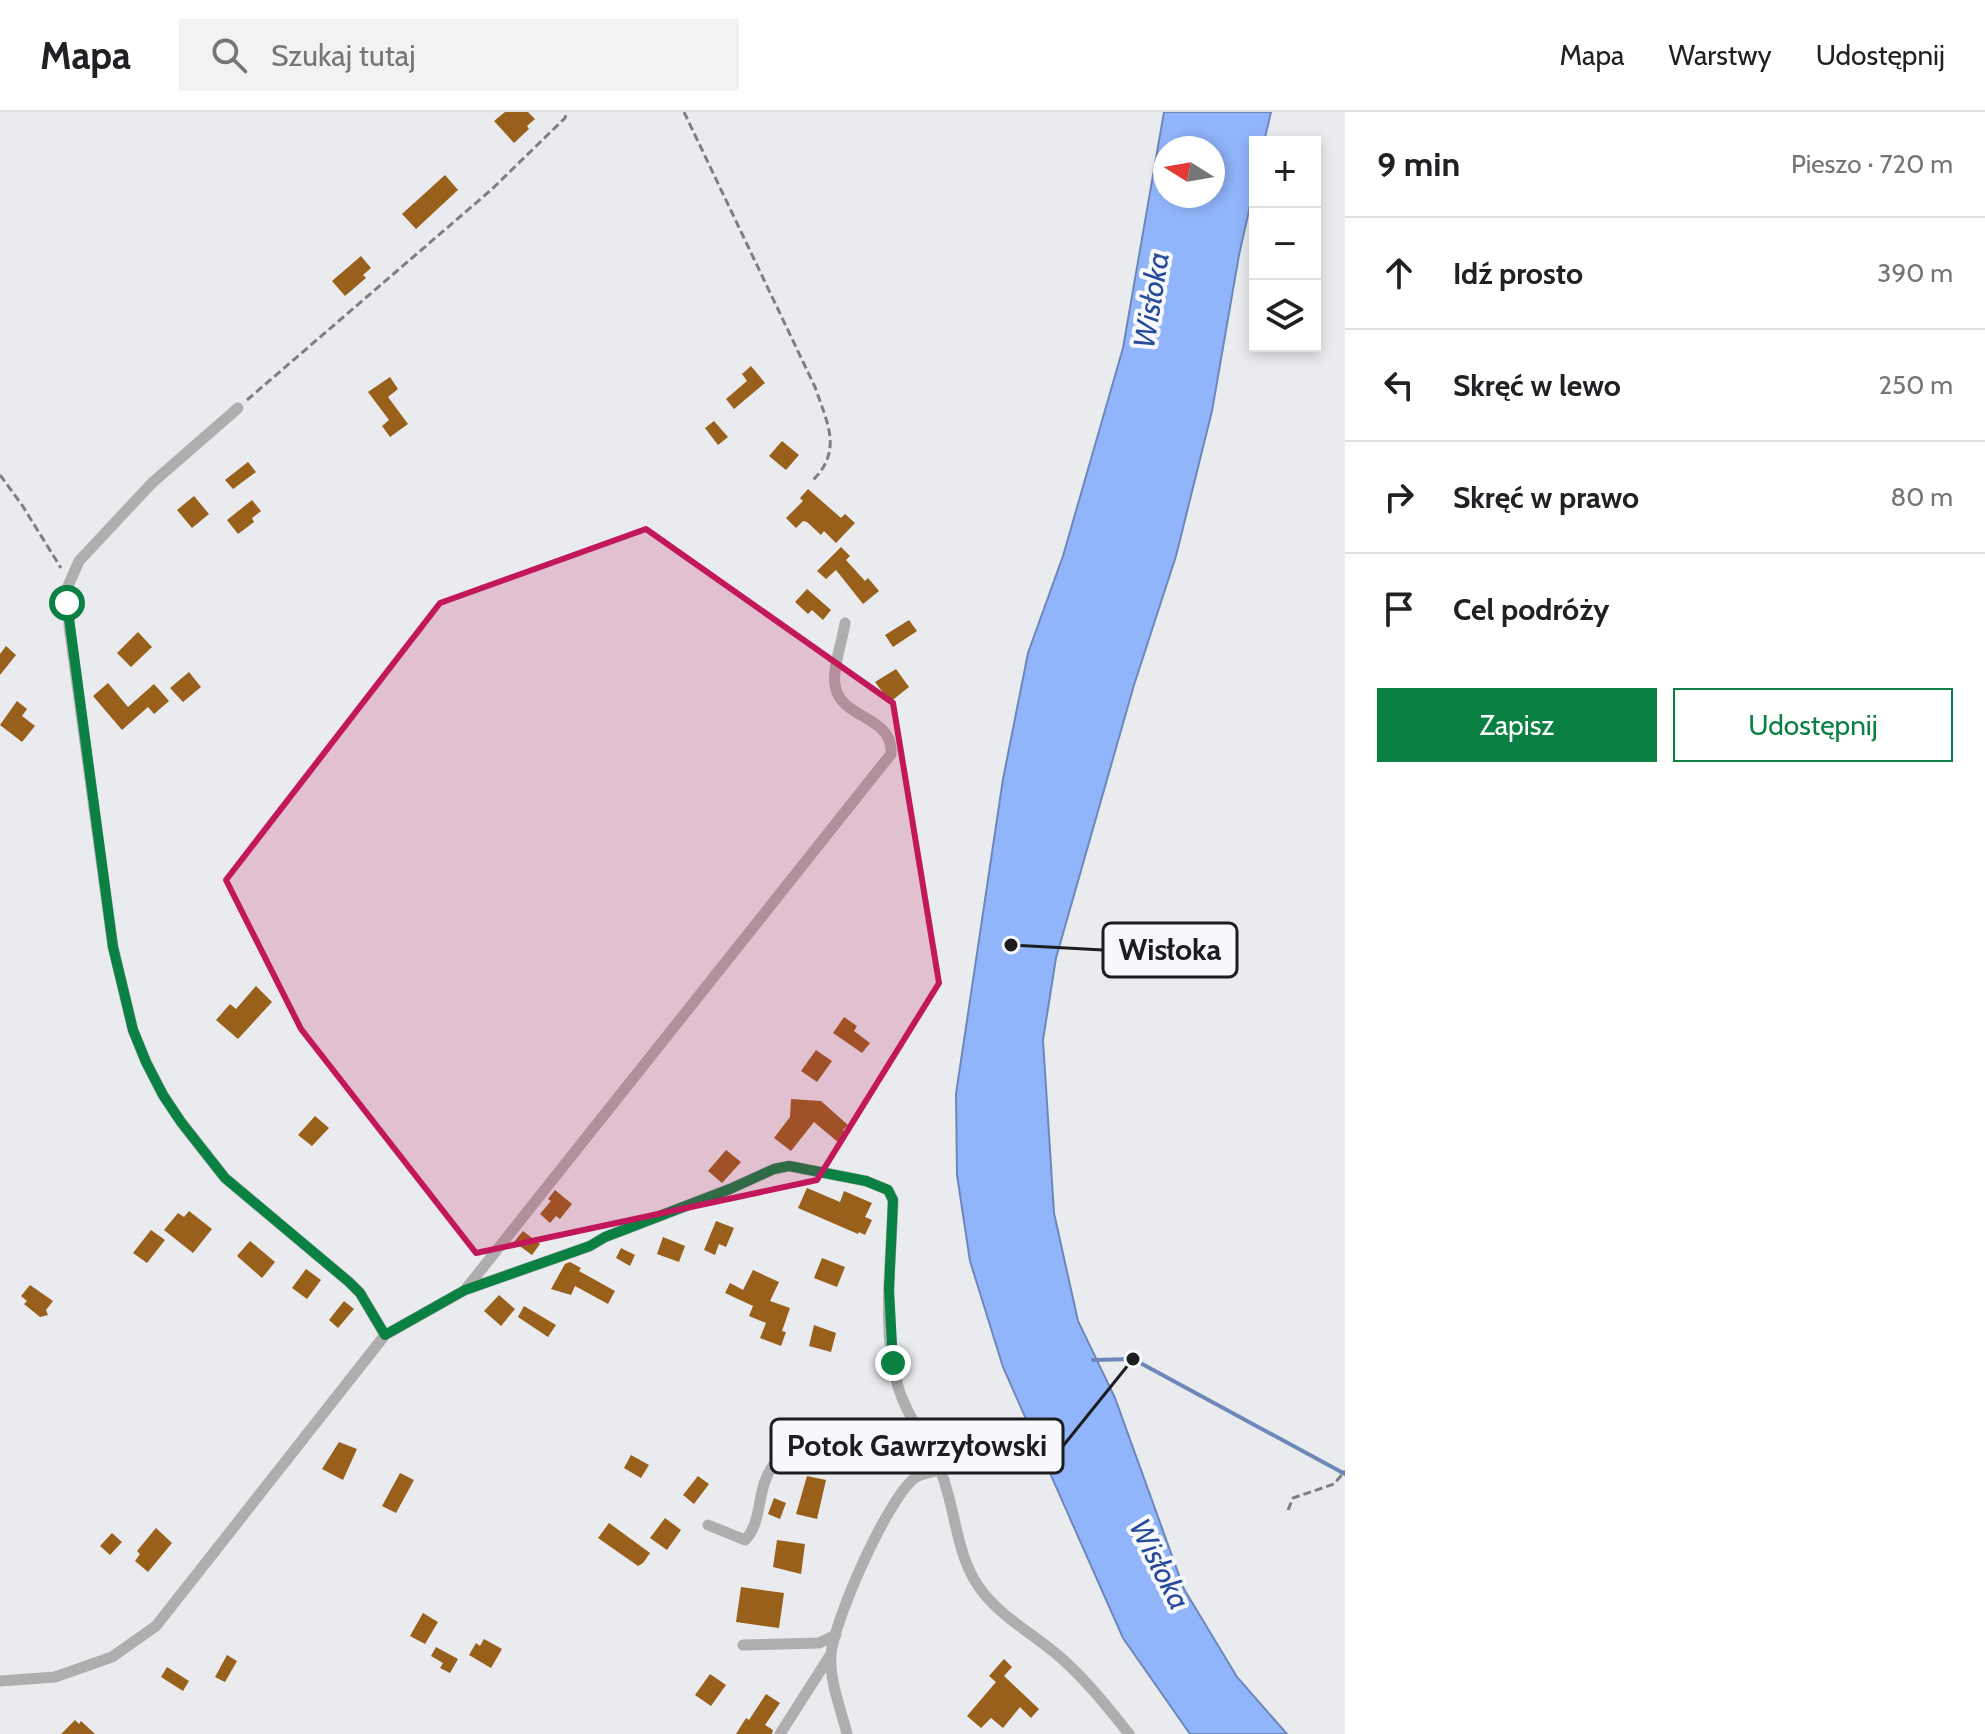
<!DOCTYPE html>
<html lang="pl">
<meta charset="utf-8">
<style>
:root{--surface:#fff;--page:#f2f2f2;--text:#202124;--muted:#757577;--line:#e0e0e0;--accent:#0b8043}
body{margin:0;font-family:Cabin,sans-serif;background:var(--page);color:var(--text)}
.controls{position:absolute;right:24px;top:24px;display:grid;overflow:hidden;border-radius:0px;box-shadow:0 4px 12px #0003}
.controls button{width:72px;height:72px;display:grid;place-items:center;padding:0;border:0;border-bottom:2px solid var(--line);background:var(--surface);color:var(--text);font:40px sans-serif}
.compass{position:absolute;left:1153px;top:24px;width:72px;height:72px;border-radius:50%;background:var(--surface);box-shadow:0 4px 12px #0003;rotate:281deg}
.stop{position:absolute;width:24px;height:24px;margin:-18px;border:6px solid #0b8043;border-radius:50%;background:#fff}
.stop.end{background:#0b8043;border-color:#fff;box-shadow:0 2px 8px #0008}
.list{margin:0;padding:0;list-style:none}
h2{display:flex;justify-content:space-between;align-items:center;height:104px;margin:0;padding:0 32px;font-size:34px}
h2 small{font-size:26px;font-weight:400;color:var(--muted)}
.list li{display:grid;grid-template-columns:52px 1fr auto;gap:24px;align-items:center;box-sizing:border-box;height:112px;padding:0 32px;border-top:2px solid var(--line)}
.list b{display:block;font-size:30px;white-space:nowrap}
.list em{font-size:26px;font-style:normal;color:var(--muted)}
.actions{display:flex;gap:16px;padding:24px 32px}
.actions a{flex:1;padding:18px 0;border:2px solid var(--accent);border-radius:0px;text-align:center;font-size:28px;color:var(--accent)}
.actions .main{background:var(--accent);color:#fff}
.icon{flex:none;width:44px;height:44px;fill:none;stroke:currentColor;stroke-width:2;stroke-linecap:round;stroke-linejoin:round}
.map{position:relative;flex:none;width:1345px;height:1622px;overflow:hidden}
header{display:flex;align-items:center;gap:48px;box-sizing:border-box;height:112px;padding:0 40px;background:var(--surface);border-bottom:2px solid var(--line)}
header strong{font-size:38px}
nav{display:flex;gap:44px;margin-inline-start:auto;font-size:28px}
.search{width:560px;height:72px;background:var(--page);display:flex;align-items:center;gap:20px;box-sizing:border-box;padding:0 28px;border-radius:0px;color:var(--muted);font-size:30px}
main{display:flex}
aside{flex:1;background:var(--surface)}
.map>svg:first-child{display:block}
.water{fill:#91b5fb;stroke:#6e87b9;stroke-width:2;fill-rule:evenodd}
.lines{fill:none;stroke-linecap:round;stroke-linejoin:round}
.stream{stroke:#6e87b9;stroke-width:4}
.building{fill:#99601b}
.path{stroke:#7e7f81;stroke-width:3;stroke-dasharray:8 4;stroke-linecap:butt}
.street{stroke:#afadad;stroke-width:11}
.route{stroke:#0b8043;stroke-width:10}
.marked{fill:#c2185b;fill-opacity:0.2;stroke:#c2185b;stroke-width:6;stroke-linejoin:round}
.labels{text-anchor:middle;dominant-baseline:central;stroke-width:8;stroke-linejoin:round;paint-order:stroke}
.water-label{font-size:30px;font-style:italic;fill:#274b9c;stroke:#f6f8fb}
.leader{fill:none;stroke:#1c1d1e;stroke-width:3}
.callout-dot{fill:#1c1d1e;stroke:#f6f8fb;stroke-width:3}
.callout{fill:#f6f8fb;stroke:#1c1d1e;stroke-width:3}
.callout-label{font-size:30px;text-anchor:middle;font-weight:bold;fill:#1c1d1e}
</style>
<header>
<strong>Mapa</strong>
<div class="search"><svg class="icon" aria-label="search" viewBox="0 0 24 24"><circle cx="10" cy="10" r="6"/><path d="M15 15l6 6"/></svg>Szukaj tutaj</div>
<nav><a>Mapa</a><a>Warstwy</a><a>Udostępnij</a></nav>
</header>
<main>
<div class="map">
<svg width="1345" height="1622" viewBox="0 0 1345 1622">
<rect width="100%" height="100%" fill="#e9ebee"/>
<!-- water -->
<path class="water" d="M 1164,0 L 1271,0 L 1264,30 L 1255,30 L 1255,72 L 1239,143 L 1212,299 L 1176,444 L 1134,573 L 1056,846 L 1043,928 L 1054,1101 L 1078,1209 L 1115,1286 L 1184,1477 L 1237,1565 L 1287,1622 L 1190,1622 L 1123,1526 L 1003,1255 L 970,1149 L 957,1063 L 956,982 L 1003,667 L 1028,541 L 1063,444 L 1123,236 ZM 1165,36 L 1213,36 L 1213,84 L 1165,84 Z"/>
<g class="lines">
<!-- stream -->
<path class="stream" d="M 1093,1248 L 1133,1247 L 1345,1362"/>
</g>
<!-- building -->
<path class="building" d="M 505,0 L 528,0 L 535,7 L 527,14 L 529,17 L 514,31 L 494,9 Z
M 445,63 L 458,78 L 416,117 L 402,102 Z
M 361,144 L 371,156 L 363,163 L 366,166 L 345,184 L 332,169 Z
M 751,254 L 765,271 L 734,297 L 726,287 L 747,269 L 742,262 Z
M 390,265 L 398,277 L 388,285 L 408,312 L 390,325 L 382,314 L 389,308 L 368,280 Z
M 714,309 L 728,325 L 718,333 L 705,316 Z
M 782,329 L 799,343 L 786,358 L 769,344 Z
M 248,350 L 256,360 L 233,377 L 225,368 Z
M 808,377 L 841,406 L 845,402 L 855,411 L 836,431 L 824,419 L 821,423 L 807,410 L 803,409 L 796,416 L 786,406 L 803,389 L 800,386 Z
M 194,384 L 209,402 L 192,416 L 177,398 Z
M 252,388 L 261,399 L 252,406 L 254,410 L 238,422 L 227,408 Z
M 841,435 L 850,444 L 846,448 L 865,469 L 868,466 L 879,479 L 863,492 L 836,458 L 826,467 L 817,459 Z
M 807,477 L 831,498 L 823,508 L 812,498 L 808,502 L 795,490 Z
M 909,508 L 917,519 L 893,535 L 885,523 Z
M 138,520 L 152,535 L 131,555 L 117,541 Z
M 6,534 L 16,543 L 0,563 L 0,542 Z
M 896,557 L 909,575 L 890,590 L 875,570 Z
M 189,560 L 201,575 L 183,590 L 170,576 Z
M 108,571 L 128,595 L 154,572 L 169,589 L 154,602 L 148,595 L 122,618 L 93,584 Z
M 17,589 L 27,597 L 22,604 L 35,614 L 22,630 L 0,613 Z
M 256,874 L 272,890 L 238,927 L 216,908 L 230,892 L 236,897 Z
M 844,905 L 857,914 L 854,919 L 870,931 L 862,941 L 833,921 Z
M 816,938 L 832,949 L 817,970 L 801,959 Z
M 791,987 L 821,989 L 848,1013 L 843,1018 L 847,1022 L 839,1031 L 814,1010 L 791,1039 L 774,1026 L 790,1005 Z
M 315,1004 L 329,1016 L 312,1034 L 298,1023 Z
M 726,1038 L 741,1050 L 722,1071 L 708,1059 Z
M 807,1076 L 840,1090 L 844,1079 L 872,1091 L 865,1105 L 872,1108 L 865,1123 L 859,1120 L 858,1122 L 798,1096 Z
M 555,1078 L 572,1092 L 560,1107 L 556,1104 L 550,1111 L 540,1102 L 551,1089 L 548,1087 Z
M 189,1099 L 212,1117 L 193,1141 L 164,1118 L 178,1101 L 184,1105 Z
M 716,1109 L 734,1116 L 726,1135 L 719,1132 L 715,1143 L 704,1138 Z
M 151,1118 L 165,1128 L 147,1151 L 133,1141 Z
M 523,1119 L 540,1132 L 532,1143 L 514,1130 Z
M 663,1125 L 685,1134 L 679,1150 L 657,1142 Z
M 250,1129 L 275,1150 L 262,1166 L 237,1144 Z
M 621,1136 L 635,1143 L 630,1154 L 616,1146 Z
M 822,1146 L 845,1155 L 837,1175 L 814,1166 Z
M 570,1150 L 581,1156 L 579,1159 L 615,1179 L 608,1192 L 575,1174 L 571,1183 L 551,1177 L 565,1152 Z
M 306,1157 L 321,1168 L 307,1187 L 292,1176 Z
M 753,1158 L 779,1170 L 770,1189 L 790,1196 L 782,1219 L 786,1220 L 781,1234 L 760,1226 L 766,1211 L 749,1204 L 753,1194 L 725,1181 L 730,1171 L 743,1178 Z
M 30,1173 L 53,1189 L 46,1198 L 48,1203 L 40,1205 L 24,1192 L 27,1189 L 21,1184 Z
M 499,1183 L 515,1197 L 501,1214 L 484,1199 Z
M 344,1189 L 354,1197 L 338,1216 L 329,1208 Z
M 524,1194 L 556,1213 L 548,1225 L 518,1205 Z
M 814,1213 L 836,1221 L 831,1240 L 809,1234 Z
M 339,1330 L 357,1337 L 343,1368 L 322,1357 Z
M 631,1343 L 649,1353 L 641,1366 L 624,1356 Z
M 400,1361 L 414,1368 L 396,1401 L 382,1394 Z
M 698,1364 L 709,1372 L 694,1392 L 683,1383 Z
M 807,1364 L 826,1368 L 817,1407 L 796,1402 Z
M 774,1386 L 786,1391 L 780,1407 L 768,1402 Z
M 665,1406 L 681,1418 L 667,1438 L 650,1426 Z
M 609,1411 L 650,1441 L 643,1451 L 638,1454 L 598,1426 Z
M 156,1416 L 172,1431 L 148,1460 L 135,1449 L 140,1442 L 137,1439 Z
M 112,1421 L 122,1430 L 110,1443 L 100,1434 Z
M 777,1428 L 805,1432 L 801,1462 L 773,1455 Z
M 741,1475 L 784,1481 L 779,1516 L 736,1510 Z
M 423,1501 L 438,1510 L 425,1532 L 410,1524 Z
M 484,1527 L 502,1537 L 491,1556 L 469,1543 L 476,1531 L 480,1534 Z
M 436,1535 L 458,1547 L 450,1561 L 440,1556 L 443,1551 L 431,1544 Z
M 227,1543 L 237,1549 L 225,1570 L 215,1565 Z
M 1004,1547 L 1012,1555 L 1004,1564 L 1039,1597 L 1031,1606 L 1020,1595 L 1003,1616 L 991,1606 L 981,1616 L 967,1604 L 996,1570 L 989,1564 Z
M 167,1555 L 189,1569 L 183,1579 L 161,1565 Z
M 710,1562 L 726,1573 L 711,1594 L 695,1583 Z
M 766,1582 L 780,1591 L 765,1613 L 773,1618 L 772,1622 L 736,1622 L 746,1606 L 749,1608 Z
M 75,1608 L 79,1612 L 81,1609 L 95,1622 L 61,1622 Z"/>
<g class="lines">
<!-- path -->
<path class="path" d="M 684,0 L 815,275 C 827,311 844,339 811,370
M 247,288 L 491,78 L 565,6 L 567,0
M 0,363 L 22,393 L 61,456
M 1288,1398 L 1293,1386 L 1334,1372 L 1345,1359"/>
<!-- street -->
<path class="street" d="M 238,296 L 152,371 L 79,449 L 68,474 L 69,514 L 113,835 L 133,918 L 146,950 L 163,983 L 181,1010 L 225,1066 L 349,1170 L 360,1181 L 385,1223
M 465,1178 L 891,642 C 894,603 840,608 835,573 C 832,558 843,526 845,511
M 708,1413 L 745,1428 C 764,1409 755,1375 775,1351 L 873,1348 L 937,1351
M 743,1533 L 819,1531 L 836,1523
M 0,1569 L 55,1565 L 112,1545 L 156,1514 L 385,1223 L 465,1178 L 590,1134 L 605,1125 L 730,1077 L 774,1057 L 789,1054 L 866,1069 L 888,1078 L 893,1088 C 892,1148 881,1212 897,1271 C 907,1309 936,1338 946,1375 C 957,1411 959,1453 985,1483 C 1006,1508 1035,1523 1060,1545 C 1086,1568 1107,1594 1129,1622
M 780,1622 L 831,1542
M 847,1622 C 841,1597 829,1568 831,1543 C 833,1510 889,1383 916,1365 C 924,1361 932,1360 940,1358"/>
</g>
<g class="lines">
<!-- route -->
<path class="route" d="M 67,491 L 113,835 L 133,918 L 146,950 L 163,983 L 181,1010 L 225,1066 L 349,1170 L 360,1181 L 385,1223 L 465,1178 L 590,1134 L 605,1125 L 730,1077 L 774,1057 L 789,1054 L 866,1069 L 888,1078 L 893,1088 L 889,1177 L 893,1251"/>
</g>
<!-- marked area -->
<path class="marked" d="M 646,417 L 893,591 L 939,871 L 817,1068 L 476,1141 L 301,917 L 226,768 L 440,491 Z"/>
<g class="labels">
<!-- water labels -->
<g class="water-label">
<text transform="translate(1151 188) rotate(-81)">Wisłoka</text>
<text transform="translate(1160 1452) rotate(63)">Wisłoka</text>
</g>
</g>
<!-- callouts -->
<path class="leader" d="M1011 833L1103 838M1133 1247L1063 1334"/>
<g class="callout-dot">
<circle cx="1011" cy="833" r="8"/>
<circle cx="1133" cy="1247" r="8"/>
</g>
<g class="callout">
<rect x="1103" y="811" width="134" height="54" rx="8"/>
<rect x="771" y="1307" width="292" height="54" rx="8"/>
</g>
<g class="callout-label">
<text x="1170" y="848">Wisłoka</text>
<text x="917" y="1344">Potok Gawrzyłowski</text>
</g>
</svg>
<div class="controls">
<button>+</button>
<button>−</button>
<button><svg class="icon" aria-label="layers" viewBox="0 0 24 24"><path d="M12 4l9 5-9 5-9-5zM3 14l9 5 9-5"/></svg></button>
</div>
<svg class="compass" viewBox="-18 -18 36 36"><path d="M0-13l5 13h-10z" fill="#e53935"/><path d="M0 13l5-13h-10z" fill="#757577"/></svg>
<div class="stop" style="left:67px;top:491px"></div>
<div class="stop end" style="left:893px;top:1251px"></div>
</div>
<aside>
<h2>9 min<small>Pieszo · 720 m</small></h2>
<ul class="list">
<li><svg class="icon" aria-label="ahead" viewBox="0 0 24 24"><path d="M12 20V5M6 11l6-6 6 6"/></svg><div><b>Idź prosto</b></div><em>390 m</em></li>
<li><svg class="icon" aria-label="left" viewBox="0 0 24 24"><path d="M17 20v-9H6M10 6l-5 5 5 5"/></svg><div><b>Skręć w lewo</b></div><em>250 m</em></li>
<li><svg class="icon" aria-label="right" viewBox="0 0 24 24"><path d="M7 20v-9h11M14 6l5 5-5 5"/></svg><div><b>Skręć w prawo</b></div><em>80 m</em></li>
<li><svg class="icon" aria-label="arrive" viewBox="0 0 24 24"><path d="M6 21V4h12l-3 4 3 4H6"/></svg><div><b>Cel podróży</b></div></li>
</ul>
<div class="actions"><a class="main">Zapisz</a><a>Udostępnij</a></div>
</aside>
</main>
